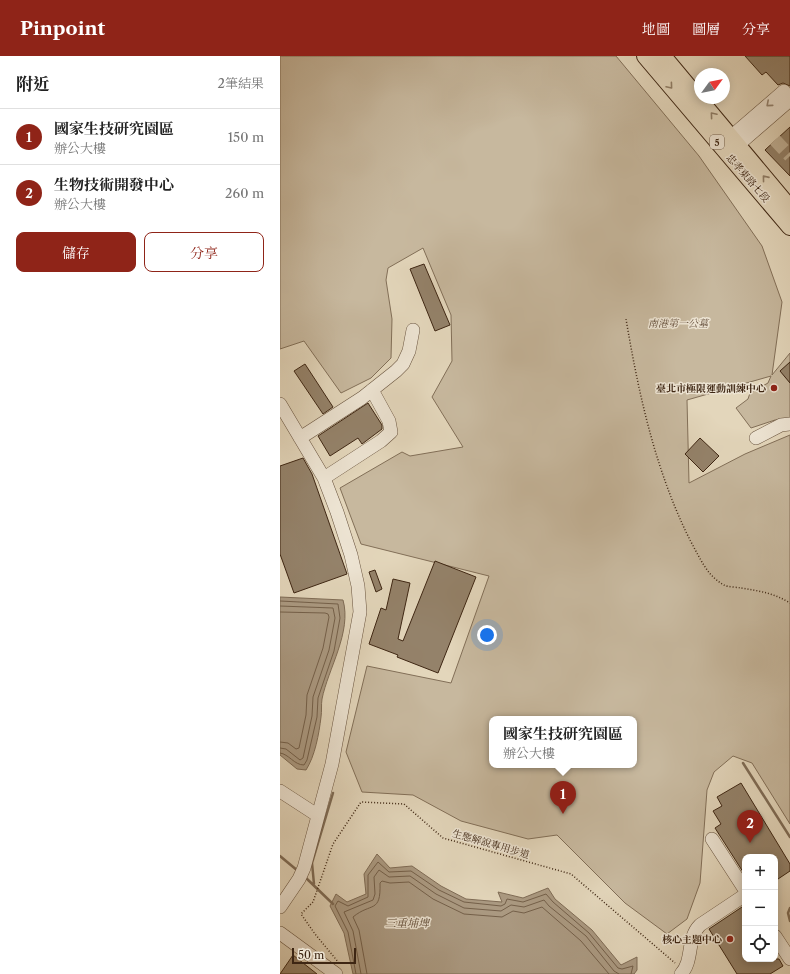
<!DOCTYPE html>
<html lang="zh-TW">
<meta charset="utf-8">
<style>
:root{--surface:#fff;--page:#f2f2f2;--text:#222;--muted:#767676;--line:#e0e0e0;--accent:#8f2418}
body{margin:0;font-family:"Libre Caslon Text","Noto Serif TC",serif;background:var(--page);color:var(--text)}
.controls{position:absolute;right:12px;bottom:12px;display:grid;overflow:hidden;border-radius:8px;box-shadow:0 2px 10px #0003}
.controls button{width:36px;height:36px;display:grid;place-items:center;padding:0;border:0;border-bottom:1px solid var(--line);background:var(--surface);color:var(--text);font:20px sans-serif}
.compass{position:absolute;left:414px;top:12px;width:36px;height:36px;border-radius:50%;background:var(--surface);box-shadow:0 2px 10px #0003;rotate:57deg}
.scale{position:absolute;left:12px;bottom:10px;width:64px;box-sizing:border-box;padding-left:4px;border:2px solid #3e2613;border-top:0;font-size:11px;line-height:14px;white-space:nowrap;color:#3e2613;-webkit-text-stroke:3px #ede4d3;paint-order:stroke}
.you{position:absolute;left:207px;top:579px;width:14px;height:14px;margin:-10px;border:3px solid #fff;border-radius:50%;background:#1a73e8;box-shadow:0 0 0 6px #1a73e833}
.badge{display:grid;place-items:center;width:26px;height:26px;border-radius:50%;background:var(--accent);color:#fff;font-size:13px;font-weight:700}
.pin{position:absolute;translate:-50% -33px;filter:drop-shadow(0 1px 2px #0008)}
.pin::after{content:'';position:absolute;top:21px;width:14px;height:12px;background:inherit;clip-path:polygon(0 0,100% 0,50% 100%)}
.popup{position:absolute;left:209px;top:660px;width:148px;height:52px;box-sizing:border-box;display:grid;place-content:center;border-radius:8px;background:var(--surface);filter:drop-shadow(0 1px 3px #0005);font-size:13px;white-space:nowrap;color:var(--muted)}
.popup b{font-size:15px;color:var(--text)}
.popup::after{content:'';position:absolute;left:50%;top:100%;margin-left:-8px;border:8px solid transparent;border-top-color:var(--surface)}
.list{margin:0;padding:0;list-style:none}
h2{display:flex;justify-content:space-between;align-items:center;height:52px;margin:0;padding:0 16px;font-size:17px}
h2 small{font-size:13px;font-weight:400;color:var(--muted)}
.list li{display:grid;grid-template-columns:26px 1fr auto;gap:12px;align-items:center;box-sizing:border-box;height:56px;padding:0 16px;border-top:1px solid var(--line)}
.list b{display:block;font-size:15px;white-space:nowrap}
.list p{margin:0;font-size:13px;white-space:nowrap;color:var(--muted)}
.list em{font-size:13px;font-style:normal;color:var(--muted)}
.actions{display:flex;gap:8px;padding:12px 16px}
.actions a{flex:1;padding:9px 0;border:1px solid var(--accent);border-radius:8px;text-align:center;font-size:14px;color:var(--accent)}
.actions .main{background:var(--accent);color:#fff}
.icon{flex:none;width:22px;height:22px;fill:none;stroke:currentColor;stroke-width:2;stroke-linecap:round;stroke-linejoin:round}
.map{position:relative;flex:none;width:510px;height:918px;overflow:hidden}
header{display:flex;align-items:center;gap:24px;box-sizing:border-box;height:56px;padding:0 20px;background:var(--accent);color:#fff}
header strong{font-size:19px}
nav{display:flex;gap:22px;margin-inline-start:auto;font-size:14px}
main{display:flex}
aside{flex:1;background:var(--surface)}
.map>svg:first-child{display:block}
.green{fill:#c7b89e;stroke:#826f58;fill-rule:evenodd}
.water{fill:#ab9a82;stroke:#7f6c56}
.lines{fill:none;stroke-linecap:round;stroke-linejoin:round}
.shore{stroke:#74604a;stroke-width:1}
.stream{stroke:#7f6c56;stroke-width:2.5}
.building{fill:#94826a;stroke:#3e2613}
.minor-tunnel{stroke:#c2b399;stroke-width:13;stroke-dasharray:13 6;stroke-linecap:butt}
.minor-casing{stroke:#67523d;stroke-width:14}
.major-casing{stroke:#3e2613;stroke-width:18}
.path{stroke:#3e2613;stroke-width:1.5;stroke-dasharray:1 2;stroke-linecap:butt}
.minor{stroke:#ede4d3;stroke-width:13}
.major{stroke:#e3d6bb;stroke-width:16}
.oneway{stroke:#907e67}
.oneway2{stroke:#968573}
.poi-dot{fill:#8f2418;stroke:#ede4d3;stroke-width:1.5}
.labels{text-anchor:middle;dominant-baseline:central;stroke-width:3;stroke-linejoin:round;paint-order:stroke}
.shield{fill:#ede4d3;stroke:#725f4d;stroke-width:1}
.shield-label{font-size:9px;font-weight:bold;fill:#3e2613}
.street-label{font-size:10px;fill:#3e2613;stroke:#ede4d3}
.park-label{font-size:10px;font-style:italic;fill:#604a36;stroke:#ede4d3}
.poi-label{font-size:10px;font-weight:bold;fill:#3e2613;stroke:#ede4d3;text-anchor:end}
.water-label{font-size:11px;font-style:italic;fill:#5f4934;stroke:#ede4d3}
</style>
<header>
<strong>Pinpoint</strong>
<nav><a>地圖</a><a>圖層</a><a>分享</a></nav>
</header>
<main>
<aside>
<h2>附近<small>2筆結果</small></h2>
<ul class="list">
<li><span class="badge">1</span><div><b>國家生技研究園區</b><p>辦公大樓</p></div><em>150 m</em></li>
<li><span class="badge">2</span><div><b>生物技術開發中心</b><p>辦公大樓</p></div><em>260 m</em></li>
</ul>
<div class="actions"><a class="main">儲存</a><a>分享</a></div>
</aside>
<div class="map">
<svg width="510" height="918" viewBox="0 0 510 918">
<rect width="100%" height="100%" fill="#e3d6bb"/>
<filter id="stains"><feTurbulence type="fractalNoise" baseFrequency=".005" numOctaves="4"/><feColorMatrix values="0 0 0 0 .2 0 0 0 0 .09 0 0 0 0 .02 0 0 0 .5 -.17"/></filter>
<radialGradient id="worn" r=".72"><stop offset=".6" stop-color="#630" stop-opacity="0"/><stop offset="1" stop-color="#630" stop-opacity=".3"/></radialGradient>
<!-- green -->
<path class="green" d="M 0,0 L 336,0 L 419,100 L 482,190 L 502,246 L 492,319 L 510,297 L 510,364 L 495,364 L 471,372 L 456,352 L 468,343 L 470,337 L 488,327 L 491,320 L 407,344 L 409,427 L 465,398 L 510,379 L 510,768 L 472,707 L 453,700 L 434,716 L 427,734 L 420,827 L 407,863 L 387,878 L 345,847 L 277,779 L 248,783 L 181,765 L 133,739 L 82,736 L 66,696 L 87,610 L 171,627 L 209,520 L 81,488 L 60,432 L 122,396 L 130,400 L 183,391 L 152,341 L 172,305 L 171,259 L 143,192 L 108,212 L 106,224 L 112,263 L 111,302 L 91,322 L 61,337 L 24,285 L 0,293 ZM 212,663 L 354,663 L 354,709 L 212,709 Z"/>
<!-- water -->
<path class="water" d="M 0,541 L 63,544 C 72,576 48,613 42,643 C 41,649 42,655 41,661 C 39,678 35,700 26,714 L 17,713 L 0,699 Z
M 97,798 L 110,812 L 132,810 L 161,830 L 186,843 L 222,846 L 218,836 L 243,842 L 268,832 L 275,843 L 312,874 L 341,909 L 357,901 L 357,914 L 354,918 L 73,918 L 64,877 L 50,850 L 56,838 L 67,846 L 86,838 L 84,818 Z"/>
<g class="lines">
<!-- shore -->
<path class="shore" d="M 0,545 L 58,548 L 60,562 L 54,595 L 38,642 L 37,661 L 27,704 L 24,709 C 14,709 9,698 0,697
M 0,550 L 53,552 L 55,562 L 49,594 L 33,641 L 32,660 L 23,702 L 20,704 L 6,693 L 0,692
M 0,556 L 45,557 L 48,558 L 49,561 L 43,592 L 27,639 L 26,659 L 19,692 L 16,693 L 8,687 L 0,686
M 76,918 L 68,876 L 55,850 L 58,845 L 68,850 L 88,841 L 88,819 L 98,806 L 109,816 L 131,815 L 159,834 L 184,846 L 221,850 L 225,848 L 227,843 L 243,846 L 266,838 L 273,846 L 309,877 L 338,912 L 342,913 L 353,910 L 351,918
M 81,918 L 73,875 L 64,856 L 93,844 L 95,838 L 94,821 L 99,814 L 109,821 L 130,820 L 156,838 L 184,852 L 221,855 L 231,849 L 244,851 L 264,844 L 269,850 L 306,880 L 334,915 L 339,918
M 87,918 L 79,874 L 73,861 C 91,846 101,858 100,827 L 102,825 L 110,827 L 129,826 L 153,843 L 184,858 L 222,861 L 233,855 L 244,857 L 262,851 L 301,885 L 329,918"/>
<!-- stream -->
<path class="stream" d="M 463,707 L 510,781
M 0,800 L 18,815
M 25,821 L 53,848
M 34,828 L 32,807 L 53,737
M 510,852 L 508,857 L 510,865"/>
</g>
<!-- building -->
<path class="building" d="M 465,0 L 510,0 L 510,30 L 503,27 L 498,29 L 486,16 L 482,19 Z
M 510,71 L 510,120 L 485,94 Z
M 144,208 L 170,269 L 155,275 L 130,213 Z
M 510,306 L 510,327 L 500,315 Z
M 25,308 L 53,351 L 43,358 L 14,315 Z
M 88,347 L 102,369 L 102,373 L 82,388 L 78,382 L 50,400 L 38,380 Z
M 420,382 L 439,400 L 423,416 L 405,398 Z
M 23,402 L 32,418 L 67,518 L 14,537 L 0,498 L 0,410 Z
M 155,505 L 196,521 L 158,617 L 117,601 L 118,599 L 89,588 L 101,552 L 106,554 L 113,523 L 130,527 L 118,583 L 123,585 Z
M 95,514 L 102,533 L 96,536 L 89,516 Z
M 461,727 L 510,808 L 510,815 L 495,825 L 495,801 L 465,801 L 465,819 L 435,772 L 441,768 L 433,755 L 442,750 L 437,741 Z
M 465,849 L 465,903 L 499,903 L 503,910 L 490,918 L 457,918 L 429,873 Z
M 13,899 L 37,918 L 0,918 Z"/>
<g class="lines">
<!-- minor-tunnel -->
<path class="minor-tunnel" d="M 495,84 L 510,100"/>
<!-- minor casing -->
<g class="minor-casing">
<path id="minor" d="M 445,86 L 504,35
M 451,95 L 510,44
M 0,348 L 44,422 L 57,456 L 71,499 L 78,530 L 80,556 L 52,708 L 24,812 L 19,823 L 0,851
M 20,382 L 82,342 L 116,315 L 123,308 L 129,295 L 133,274
M 476,382 L 501,369 L 510,368
M 44,422 L 101,385 L 111,376 L 109,365 L 92,334
M 0,735 L 37,759
M 432,783 L 465,834
M 0,877 L 56,918
M 495,880 L 510,903
M 401,918 C 414,904 406,883 420,869 L 465,839"/>
</g>
<!-- major casing -->
<g class="major-casing">
<path id="major" d="M 365,0 L 510,171
M 383,0 L 510,152"/>
</g>
<!-- path -->
<path class="path" d="M 346,263 C 359,340 376,417 411,486 C 420,502 427,520 444,529 C 448,531 456,531 461,532 C 479,535 494,537 510,547
M 59,907 L 35,878 L 21,858 L 33,846 L 53,788 L 81,746 L 124,748 L 163,782 L 291,818 L 395,907"/>
<!-- minor -->
<use href="#minor" class="minor"/>
<!-- major -->
<use href="#major" class="major"/>
</g>
<!-- one-way arrows -->
<defs><path id="oneway-chevron" d="M-2-3.5L2.5 0L-2 3.5" fill="none" stroke-width="1.6" stroke-linecap="round" stroke-linejoin="round"/></defs>
<g class="oneway">
<use href="#oneway-chevron" transform="translate(390 30) rotate(50)"/>
<use href="#oneway-chevron" transform="translate(433 59) rotate(-130)"/>
<use href="#oneway-chevron" transform="translate(485 122) rotate(-129)"/>
</g>
<use class="oneway2" href="#oneway-chevron" transform="translate(489 48) rotate(139)"/>
<!-- markers -->
<g class="poi-dot">
<circle cx="494" cy="332" r="4"/>
<circle cx="450" cy="883" r="4"/>
</g>
<g class="labels">
<!-- shield labels -->
<rect class="shield" x="430" y="79" width="14" height="14" rx="3"/>
<g class="shield-label">
<text x="437" y="86">5</text>
</g>
<!-- street labels -->
<g class="street-label">
<text transform="translate(468 122) rotate(49)">忠孝東路七段</text>
<text transform="translate(211 788) rotate(16)">生態解說專用步道</text>
</g>
<!-- park labels -->
<g class="park-label">
<text x="398" y="267">南港第一公墓</text>
</g>
<!-- poi labels -->
<g class="poi-label">
<text x="486" y="332">臺北市極限運動訓練中心</text>
<text x="442" y="883">核心主題中心</text>
</g>
<!-- water labels -->
<g class="water-label">
<text x="127" y="867">三重埔埤</text>
</g>
</g>
<rect width="100%" height="100%" filter="url(#stains)"/>
<rect width="100%" height="100%" fill="url(#worn)"/>
</svg>
<div class="controls">
<button>+</button>
<button>−</button>
<button><svg class="icon" aria-label="locate" viewBox="0 0 24 24"><circle cx="12" cy="12" r="6"/><path d="M12 2v4M12 18v4M2 12h4M18 12h4"/></svg></button>
</div>
<svg class="compass" viewBox="-18 -18 36 36"><path d="M0-13l5 13h-10z" fill="#e53935"/><path d="M0 13l5-13h-10z" fill="#767676"/></svg>
<div class="scale">50 m</div>
<div class="you"></div>
<div class="pin badge" style="left:283px;top:758px">1</div>
<div class="popup"><b>國家生技研究園區</b>辦公大樓</div>
<div class="pin badge" style="left:470px;top:787px">2</div>
</div>
</main>
